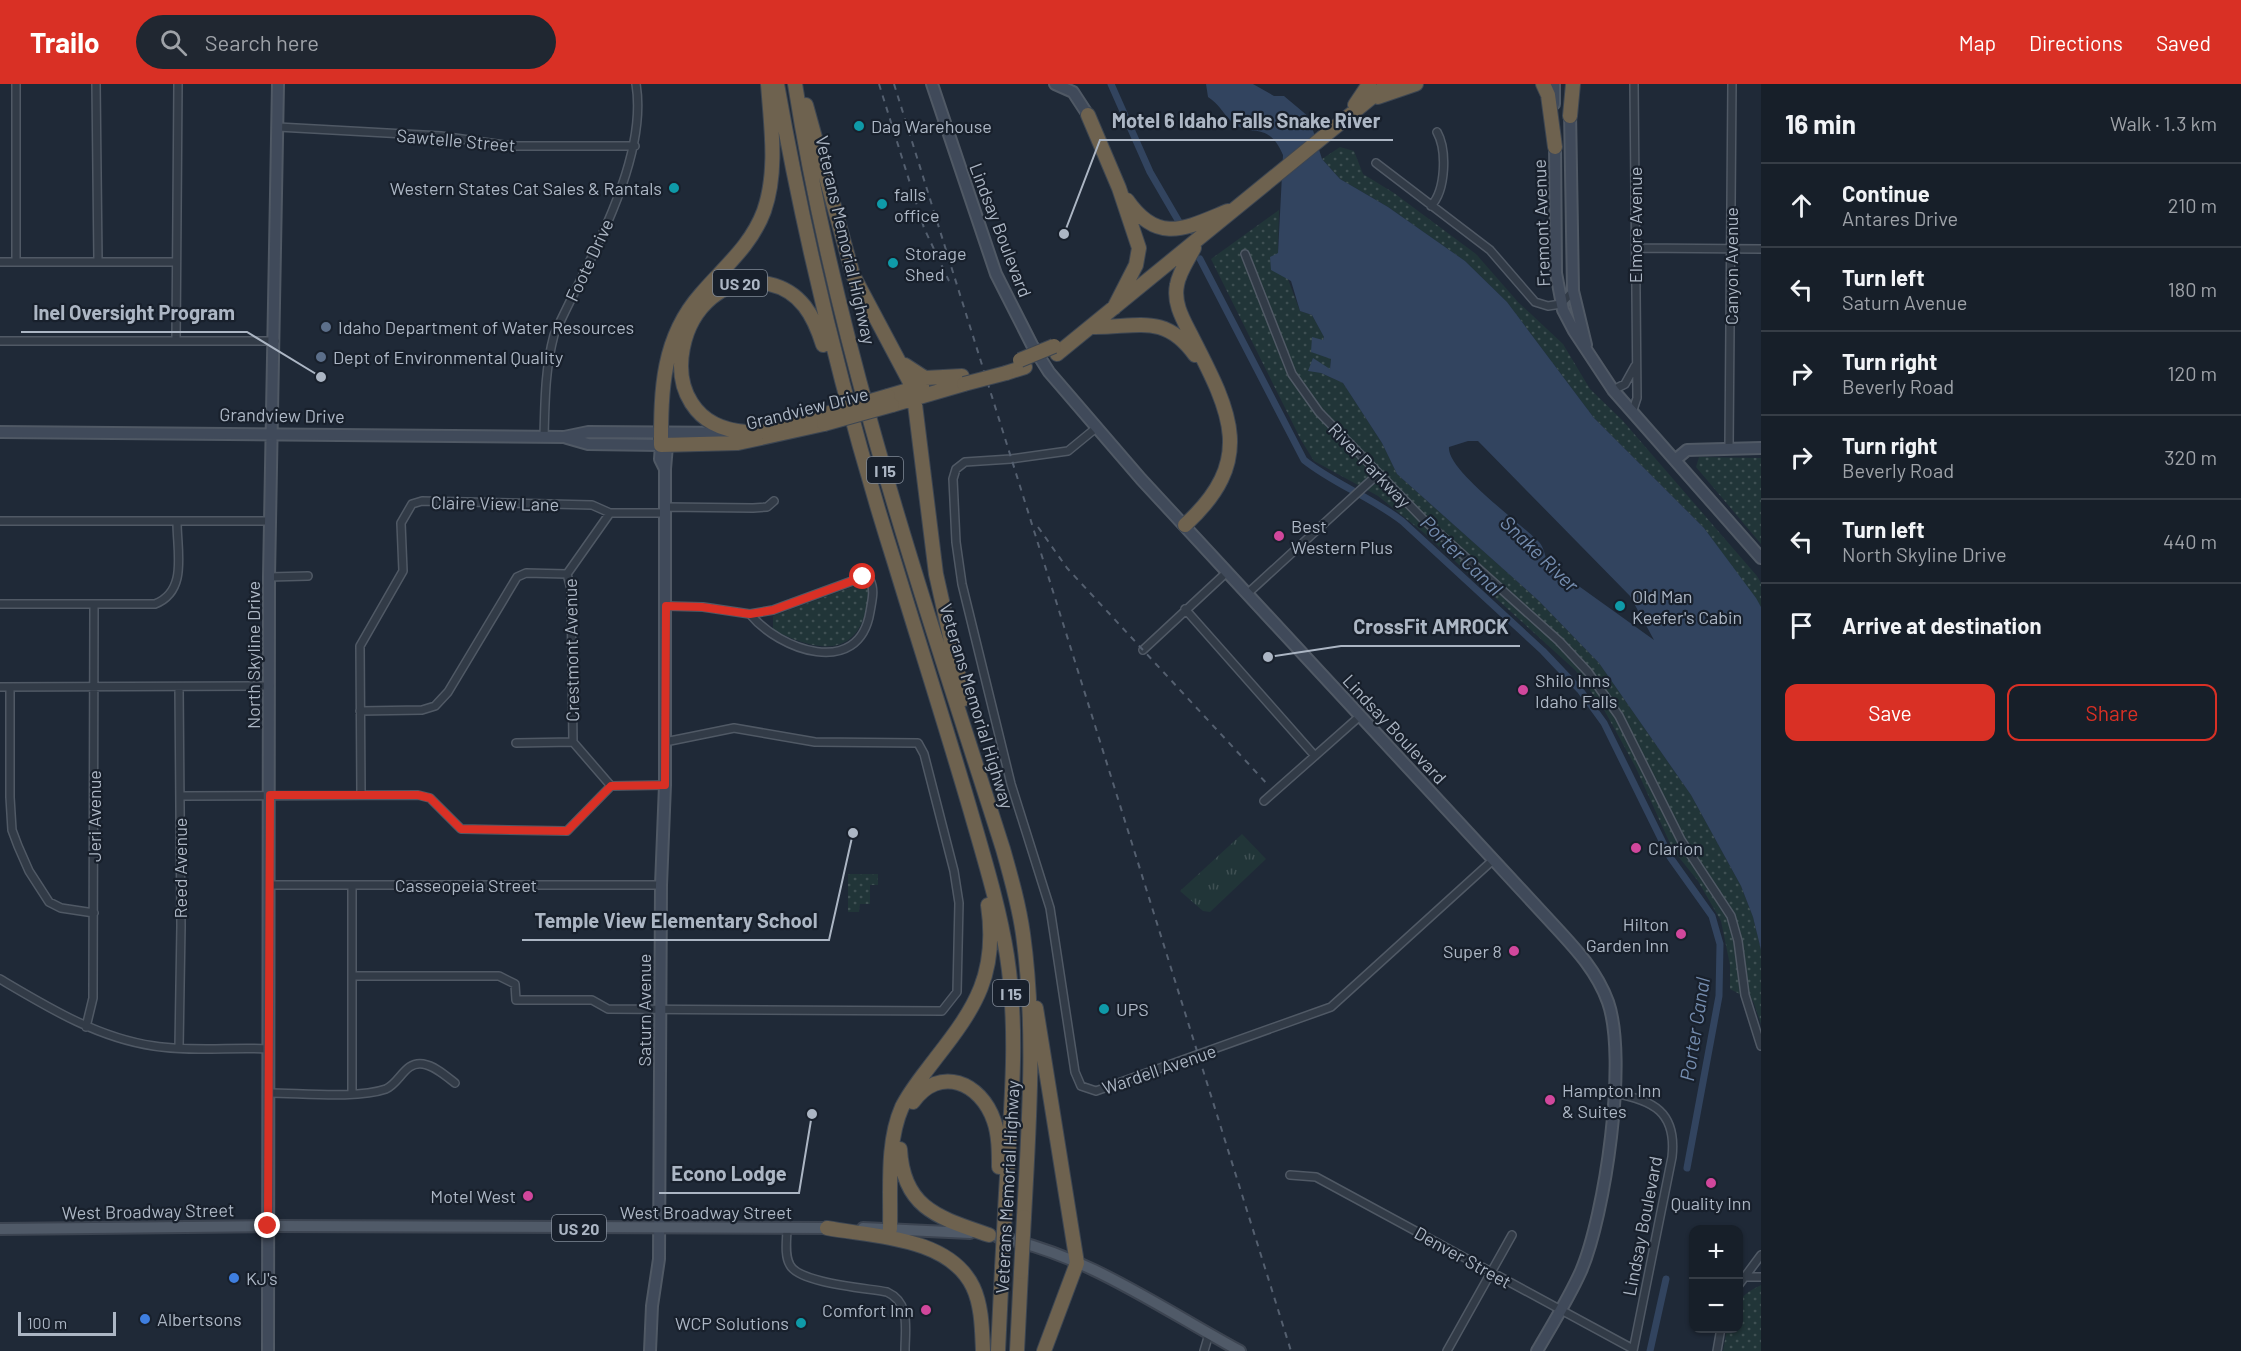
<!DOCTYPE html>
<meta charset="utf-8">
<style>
:root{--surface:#171f29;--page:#202731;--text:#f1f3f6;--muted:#9ea2a8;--line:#363d46;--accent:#d93025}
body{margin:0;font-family:Barlow,sans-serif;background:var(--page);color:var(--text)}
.controls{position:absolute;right:18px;bottom:18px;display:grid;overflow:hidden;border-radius:12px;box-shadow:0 2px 4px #0004}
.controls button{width:54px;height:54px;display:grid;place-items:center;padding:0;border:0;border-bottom:2px solid var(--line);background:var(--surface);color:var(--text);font:30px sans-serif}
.scale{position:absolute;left:18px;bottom:15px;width:98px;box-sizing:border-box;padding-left:6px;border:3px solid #acb6c4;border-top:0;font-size:16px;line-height:21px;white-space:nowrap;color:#acb6c4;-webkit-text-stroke:4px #18202c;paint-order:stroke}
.stop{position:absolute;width:18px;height:18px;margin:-14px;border:4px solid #d93025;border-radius:50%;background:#fff}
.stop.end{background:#d93025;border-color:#fff;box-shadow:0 2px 6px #0008}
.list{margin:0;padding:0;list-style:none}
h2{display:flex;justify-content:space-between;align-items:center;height:78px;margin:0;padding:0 24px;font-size:26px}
h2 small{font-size:20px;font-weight:400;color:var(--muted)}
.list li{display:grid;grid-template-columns:39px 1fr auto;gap:18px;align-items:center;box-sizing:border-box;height:84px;padding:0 24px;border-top:2px solid var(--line)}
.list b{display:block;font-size:22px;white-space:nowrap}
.list p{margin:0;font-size:20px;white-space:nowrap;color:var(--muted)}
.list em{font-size:20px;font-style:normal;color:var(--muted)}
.actions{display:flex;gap:12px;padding:18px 24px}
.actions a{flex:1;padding:14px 0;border:2px solid var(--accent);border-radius:12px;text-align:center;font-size:21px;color:var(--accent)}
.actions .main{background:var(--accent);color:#fff}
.icon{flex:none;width:33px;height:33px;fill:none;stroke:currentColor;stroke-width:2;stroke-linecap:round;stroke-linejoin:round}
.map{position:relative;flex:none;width:1761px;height:1267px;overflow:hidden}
header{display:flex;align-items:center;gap:36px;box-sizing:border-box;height:84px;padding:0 30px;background:var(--accent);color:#fff}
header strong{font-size:28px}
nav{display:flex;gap:33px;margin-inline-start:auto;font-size:21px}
.search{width:420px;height:54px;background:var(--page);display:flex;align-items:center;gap:15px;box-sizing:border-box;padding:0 21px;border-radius:33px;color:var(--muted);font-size:22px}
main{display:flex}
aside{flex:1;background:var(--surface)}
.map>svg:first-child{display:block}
.grass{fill:url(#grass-tufts)}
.park{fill:url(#park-dots)}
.water{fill:#32445f;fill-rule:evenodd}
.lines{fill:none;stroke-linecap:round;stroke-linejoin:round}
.canal{stroke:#32445f;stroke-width:7}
.street-casing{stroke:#505965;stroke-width:10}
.secondary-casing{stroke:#505965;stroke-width:14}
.primary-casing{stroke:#3c4451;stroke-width:14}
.highway-casing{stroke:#3d4652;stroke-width:16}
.street{stroke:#323b47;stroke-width:7}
.secondary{stroke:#404a5a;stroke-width:10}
.primary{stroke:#505a68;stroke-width:10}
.highway{stroke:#6e624f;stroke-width:14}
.rail{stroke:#545f6f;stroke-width:2;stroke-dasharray:6 6;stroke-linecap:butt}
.highway-bridge-casing{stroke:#3d4652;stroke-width:16;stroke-linecap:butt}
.highway-bridge{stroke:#6e624f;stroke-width:14}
.route{stroke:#d93025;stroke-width:8}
.culture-dot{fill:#0f9aa8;stroke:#18202c;stroke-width:2}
.service-dot{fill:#5c6f8a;stroke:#18202c;stroke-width:2}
.hotel-dot{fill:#d1479c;stroke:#18202c;stroke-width:2}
.shop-dot{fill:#3f7fe0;stroke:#18202c;stroke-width:2}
.labels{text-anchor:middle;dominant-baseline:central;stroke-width:4.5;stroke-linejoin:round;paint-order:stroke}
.shield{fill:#18202c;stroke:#808996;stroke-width:1.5}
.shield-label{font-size:16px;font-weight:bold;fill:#acb6c4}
.poi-label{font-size:18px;fill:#acb6c4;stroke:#18202c;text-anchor:start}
.street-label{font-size:18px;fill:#acb6c4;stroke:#18202c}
.water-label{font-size:20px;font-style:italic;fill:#748cae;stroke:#18202c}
.leader{fill:none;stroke:#acb6c4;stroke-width:2}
.callout-dot{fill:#acb6c4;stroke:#18202c;stroke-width:2}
.callout-label{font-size:20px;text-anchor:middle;font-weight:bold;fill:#acb6c4;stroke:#18202c;stroke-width:4.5;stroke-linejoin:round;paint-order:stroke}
</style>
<header>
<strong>Trailo</strong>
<div class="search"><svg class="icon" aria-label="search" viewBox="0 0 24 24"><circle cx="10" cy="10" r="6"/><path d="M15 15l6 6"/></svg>Search here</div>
<nav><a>Map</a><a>Directions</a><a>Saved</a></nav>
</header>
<main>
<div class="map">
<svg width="1761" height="1267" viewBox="0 0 1761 1267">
<defs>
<pattern id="grass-tufts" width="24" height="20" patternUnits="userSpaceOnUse" patternTransform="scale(1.5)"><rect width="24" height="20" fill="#213538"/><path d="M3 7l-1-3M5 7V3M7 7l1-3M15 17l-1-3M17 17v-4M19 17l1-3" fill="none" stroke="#3f5053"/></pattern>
<pattern id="park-dots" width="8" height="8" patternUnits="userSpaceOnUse" patternTransform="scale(1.5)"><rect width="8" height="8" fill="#213538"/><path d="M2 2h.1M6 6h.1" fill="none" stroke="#3f5053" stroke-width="1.8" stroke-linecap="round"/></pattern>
</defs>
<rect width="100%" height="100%" fill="#1f2937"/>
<!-- grass -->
<path class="grass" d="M 1242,750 L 1266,775 L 1210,828 L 1203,827 L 1180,807 Z"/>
<!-- park -->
<path class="park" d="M 1340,63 L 1354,67 L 1363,90 L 1394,109 L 1476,170 L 1518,218 L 1563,260 L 1590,305 L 1623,337 L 1757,492 L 1761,499 L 1761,523 L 1704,444 L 1594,334 L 1507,218 L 1465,177 L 1388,123 L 1340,95 L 1322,75 Z
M 1279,126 L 1278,169 L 1300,227 L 1312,231 L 1324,253 L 1323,256 L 1331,275 L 1330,286 L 1321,289 L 1343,299 L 1382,359 L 1397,390 L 1539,517 L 1599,579 L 1691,711 L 1741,802 L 1753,833 L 1761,866 L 1761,940 L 1753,917 L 1730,905 L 1730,881 L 1721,837 L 1698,797 L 1673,766 L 1635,682 L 1603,624 L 1575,586 L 1424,449 L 1378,412 L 1314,377 L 1301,356 L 1211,175 Z
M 1699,373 L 1761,374 L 1761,460 L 1696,383 Z
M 860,500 L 870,503 C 868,514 867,526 863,536 C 846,578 804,561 773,546 L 773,532 Z
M 848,790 L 878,790 L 878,801 L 870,801 L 870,820 L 860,820 L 859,828 L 848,828 Z
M 1761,1201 L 1761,1267 L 1723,1267 L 1727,1245 L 1738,1244 C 1738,1219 1736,1213 1761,1201 Z"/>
<!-- water -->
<path class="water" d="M 1206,0 L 1253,0 L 1274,12 L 1284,12 L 1309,33 L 1305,42 L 1312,43 L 1322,75 L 1340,95 L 1388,123 L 1465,177 L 1507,218 L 1594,334 L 1704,444 L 1756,514 L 1761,523 L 1761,866 L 1753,833 L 1741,802 L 1691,711 L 1599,579 L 1539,517 L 1397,390 L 1382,359 L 1343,299 L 1321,289 L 1308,287 L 1313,274 L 1330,285 L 1331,275 L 1311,268 L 1312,253 L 1323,256 L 1324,253 L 1312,231 L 1300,227 L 1291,197 L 1271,186 L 1270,173 L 1278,169 L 1283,71 C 1267,34 1250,56 1231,37 C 1222,28 1219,20 1208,13 ZM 1468,357 L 1478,357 L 1630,512 L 1654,556 L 1548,480 C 1545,473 1544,463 1539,458 C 1523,441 1446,386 1449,363 Z"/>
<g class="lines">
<!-- canal -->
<path class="canal" d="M 1111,0 L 1150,88 L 1182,143
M 1200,175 L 1304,376 C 1334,400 1371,413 1402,437 L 1543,567 L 1580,606 L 1604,639 L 1670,773 L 1712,832 L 1720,860 L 1719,912 L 1687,1084
M 1650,1267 L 1666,1195"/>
<!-- street casing -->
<g class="street-casing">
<path id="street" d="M 16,0 L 16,178
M 96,0 L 98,177
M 278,43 L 441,52 L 511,62 L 635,62
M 1376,79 L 1490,166 L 1535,218 L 1548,222 L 1561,220 L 1573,207
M 1431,122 C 1446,106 1447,66 1437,48
M 1636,164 L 1761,165
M 1245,170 L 1292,290 L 1319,328 L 1424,436 L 1559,557 L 1588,588 L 1619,632 L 1681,756 L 1731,832 L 1738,857 L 1745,911 L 1761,962
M 0,178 L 176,178
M 0,257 L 275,257
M 176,257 L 178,0
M 1613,306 L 1625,300 L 1635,282
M 1633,326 L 1637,314 L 1634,0
M 1096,344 L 1068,367 L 1011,375 L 965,378 L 956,385 L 953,395 L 956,458 L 962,500 L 1011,700 L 1050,824 L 1075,988 L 1081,1002 L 1096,1007 L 1331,923 L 1493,776
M 544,353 C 545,317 545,285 554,251 C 586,180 649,78 636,0
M 1729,364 L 1732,0
M 665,423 L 753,424 L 767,423 L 774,417
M 0,437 L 271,437
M 567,490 L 571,505 L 573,658 L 611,702
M 567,490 L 610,429
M 269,493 L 308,492
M 863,493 L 870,496 C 875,506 872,516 870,528 C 859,595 779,566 750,530 L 773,526 Z
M 1247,510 L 1378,390
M 0,520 L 155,520 C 188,507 177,468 177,438
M 666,522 L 703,523 L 750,530
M 1185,525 L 1315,672
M 1143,566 L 1227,488
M 0,603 L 270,602
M 10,603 L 10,713 L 12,746 L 18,762 L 29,787 L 49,818 L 61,824 L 94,829
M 360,627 L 422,626 L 435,622 L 448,608 L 517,493 L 526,489 L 567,490
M 516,659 L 573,658
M 361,709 L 360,562 L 403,487 L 401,439 L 412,420 L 422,417 L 592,421 L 610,429 L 665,429
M 180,712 L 418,711 L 430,714 L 461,745 L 567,747 L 611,702 L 665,701
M 1264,717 L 1360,632
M 270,801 L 661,801
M 352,802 L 352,1009
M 353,892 L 499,892 L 515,900 L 516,916 L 592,916 L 608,925 L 942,927 L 957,908 L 959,819 L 954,787 L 924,670 L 918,659 L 815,658 L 734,644 L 665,658
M 0,895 C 49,924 98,954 154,962 C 192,968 231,963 269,965
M 86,943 L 93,914 L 94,521
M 179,964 L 181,842 L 179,603
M 269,1009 C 301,1009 357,1015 386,1005 C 400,999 405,977 423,980 C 435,982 446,992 455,999
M 1614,1009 C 1653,1016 1677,1028 1672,1073 L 1633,1267
M 1290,1091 L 1316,1093 L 1633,1265
M 787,1144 C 787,1155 784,1171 790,1181 C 799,1199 866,1204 887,1208 C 911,1219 905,1244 905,1267
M 1746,1193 L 1761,1193
M 1738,1202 L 1761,1171
M 1204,1267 L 1209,1250
M 1447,1267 L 1512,1151
M 1717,1267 L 1721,1244"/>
</g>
<!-- secondary casing -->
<g class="secondary-casing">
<path id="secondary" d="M 932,0 L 996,190 L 1032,261 L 1049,288 L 1141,395 L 1550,837 C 1573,862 1596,885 1608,918 C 1628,975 1605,1131 1581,1187 C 1569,1214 1552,1241 1537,1267
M 1055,0 L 1073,8 L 1088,31
M 1554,0 L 1554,20
M 1570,26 L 1573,207 L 1586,261
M 1555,57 L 1556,189 L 1563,226 L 1574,247 L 1613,306 L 1761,474
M 0,348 L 564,353 L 588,348 L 742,349
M 567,354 L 588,360 L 661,361 L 660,375 L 665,385
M 1675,376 L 1687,366 L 1761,364
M 268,1267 L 269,493 L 278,0
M 650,1267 L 652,1222 L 659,1175 L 661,801 L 665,701 L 665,385 L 668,350"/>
</g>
<!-- primary casing -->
<g class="primary-casing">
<path id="primary" d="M 863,1144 L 970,1149
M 0,1145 L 268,1142 L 832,1144
M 998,1153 C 1086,1170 1162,1225 1240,1267"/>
</g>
<!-- highway casing -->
<g class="highway-casing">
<path id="highway" d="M 768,0 C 771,42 778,87 764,127 C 751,162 724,183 701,210 C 662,254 661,306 661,361 L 738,359 L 824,340
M 777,0 C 806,163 845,322 895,480 C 920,562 946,643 970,725 C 984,774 999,822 1007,872 C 1020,956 1009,1044 1005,1128
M 795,0 C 836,262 923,514 1003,765 C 1011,793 1019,821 1023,850 C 1036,944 1029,1039 1024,1133
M 1543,0 L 1548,11 L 1555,63
M 1378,13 L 1416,0
M 806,21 L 853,191 L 913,304 L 936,490 L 964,615
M 1355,21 L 1369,0
M 1088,31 L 1119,104 L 1139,164 L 1136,181 L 1114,224
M 1570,32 L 1573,0
M 1127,116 C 1158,161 1186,144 1228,127
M 1092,243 C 1136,244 1164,228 1195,271
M 1057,270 L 1388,0
M 905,281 L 925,294 L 962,292
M 1006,289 L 1025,283
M 888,312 L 922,302
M 892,321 L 964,300
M 822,331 C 799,337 770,350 746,348 C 639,341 677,180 769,200 C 801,207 814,232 823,261
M 1185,441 C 1256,376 1231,329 1192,253 C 1184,237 1173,220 1177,201 C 1179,188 1188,176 1194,164
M 1036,924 L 1077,1179 L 1044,1267
M 913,1018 C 939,981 981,998 994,1037 C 999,1051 999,1068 999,1083
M 900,1065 C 903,1125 940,1134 989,1151
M 827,1144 C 875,1153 949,1153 973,1203 C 982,1222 982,1246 983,1267
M 890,1145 C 891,1106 886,1059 902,1023 C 911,1005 924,990 936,974 C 976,923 998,889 988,821
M 998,1267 L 1002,1184
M 1017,1267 L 1021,1188"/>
</g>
<!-- street -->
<use href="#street" class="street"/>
<!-- secondary -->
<use href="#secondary" class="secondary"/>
<!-- primary -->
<use href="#primary" class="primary"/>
<!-- highway -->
<use href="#highway" class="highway"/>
<!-- rail -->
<path class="rail" d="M 879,0 L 924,144 L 949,197
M 894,0 L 1291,1267
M 1038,443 L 1067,484 L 1269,702"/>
<!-- highway-bridge casing -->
<g class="highway-bridge-casing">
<path id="highway-bridge" d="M 1020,276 L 1054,262
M 964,300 L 1006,289
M 822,331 L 888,312
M 824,340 L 892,321
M 1002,1184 L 1005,1128
M 1021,1188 L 1024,1133"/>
</g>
<!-- highway-bridge -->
<use href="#highway-bridge" class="highway-bridge"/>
</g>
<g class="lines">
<!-- route -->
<path class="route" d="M 268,1142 L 270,711 L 418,711 L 430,714 L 461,745 L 567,747 L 611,702 L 665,701 L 666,522 L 702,523 L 750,530 L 773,526 L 863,493"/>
</g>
<!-- markers -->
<g class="culture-dot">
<circle cx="859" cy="42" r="6"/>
<circle cx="674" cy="104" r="6"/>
<circle cx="882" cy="120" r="6"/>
<circle cx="893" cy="179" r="6"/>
<circle cx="1620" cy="522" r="6"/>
<circle cx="1104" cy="925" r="6"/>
<circle cx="801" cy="1239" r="6"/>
</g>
<g class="service-dot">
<circle cx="326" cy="243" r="6"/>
<circle cx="321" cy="273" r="6"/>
</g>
<g class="hotel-dot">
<circle cx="1279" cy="452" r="6"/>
<circle cx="1523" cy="606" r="6"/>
<circle cx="1636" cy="764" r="6"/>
<circle cx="1681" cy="850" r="6"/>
<circle cx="1514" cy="867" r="6"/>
<circle cx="1550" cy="1016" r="6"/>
<circle cx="1711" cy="1099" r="6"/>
<circle cx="528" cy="1112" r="6"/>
<circle cx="926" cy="1226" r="6"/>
</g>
<g class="shop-dot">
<circle cx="234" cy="1194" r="6"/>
<circle cx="145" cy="1235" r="6"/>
</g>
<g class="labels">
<!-- shield labels -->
<g class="shield">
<rect x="713" y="186" width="54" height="26" rx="4.5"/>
<rect x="867" y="373" width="36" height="26" rx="4.5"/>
<rect x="993" y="896" width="36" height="26" rx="4.5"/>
<rect x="552" y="1131" width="54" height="26" rx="4.5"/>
</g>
<g class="shield-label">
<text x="740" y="199">US 20</text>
<text x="885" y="386">I 15</text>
<text x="1011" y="909">I 15</text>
<text x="579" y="1144">US 20</text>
</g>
<!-- poi labels -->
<g class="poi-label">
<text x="871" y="42">Dag Warehouse</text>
<text x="662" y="104" text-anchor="end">Western States Cat Sales &amp; Rantals</text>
<text x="894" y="110">falls<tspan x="894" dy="21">office</tspan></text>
<text x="905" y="169">Storage<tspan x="905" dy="21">Shed</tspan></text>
<text x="338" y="243">Idaho Department of Water Resources</text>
<text x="333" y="273">Dept of Environmental Quality</text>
<text x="1291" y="442">Best<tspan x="1291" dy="21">Western Plus</tspan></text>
<text x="1632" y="512">Old Man<tspan x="1632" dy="21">Keefer's Cabin</tspan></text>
<text x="1535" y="596">Shilo Inns<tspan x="1535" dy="21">Idaho Falls</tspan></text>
<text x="1648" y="764">Clarion</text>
<text x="1669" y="840" text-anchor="end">Hilton<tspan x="1669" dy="21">Garden Inn</tspan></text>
<text x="1502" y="867" text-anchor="end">Super 8</text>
<text x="1116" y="925">UPS</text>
<text x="1562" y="1006">Hampton Inn<tspan x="1562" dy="21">&amp; Suites</tspan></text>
<text x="516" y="1112" text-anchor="end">Motel West</text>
<text x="1711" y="1119" text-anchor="middle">Quality Inn</text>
<text x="246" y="1194">KJ's</text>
<text x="914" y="1226" text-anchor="end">Comfort Inn</text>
<text x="157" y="1235">Albertsons</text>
<text x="789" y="1239" text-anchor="end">WCP Solutions</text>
</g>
<!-- street labels -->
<g class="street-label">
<text transform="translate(456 56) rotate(5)">Sawtelle Street</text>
<text transform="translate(1541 139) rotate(-92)">Fremont Avenue</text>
<text transform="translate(1635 141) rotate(-90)">Elmore Avenue</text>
<text transform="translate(1001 146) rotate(69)">Lindsay Boulevard</text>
<text transform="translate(846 156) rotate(77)">Veterans Memorial Highway</text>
<text transform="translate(589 176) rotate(-65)">Foote Drive</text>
<text transform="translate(1731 182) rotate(-90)">Canyon Avenue</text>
<text transform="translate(807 324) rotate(-14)">Grandview Drive</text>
<text transform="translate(282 331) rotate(1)">Grandview Drive</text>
<text transform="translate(1370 381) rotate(46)">River Parkway</text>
<text transform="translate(495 419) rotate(1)">Claire View Lane</text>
<text transform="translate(571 566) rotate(-91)">Crestmont Avenue</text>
<text transform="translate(253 571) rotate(-90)">North Skyline Drive</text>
<text transform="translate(977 622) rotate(73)">Veterans Memorial Highway</text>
<text transform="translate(1395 645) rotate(47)">Lindsay Boulevard</text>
<text transform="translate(94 732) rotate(-90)">Jeri Avenue</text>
<text transform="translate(180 784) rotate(-90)">Reed Avenue</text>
<text x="466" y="801">Casseopeia Street</text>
<text transform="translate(644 926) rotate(-90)">Saturn Avenue</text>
<text transform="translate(1159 985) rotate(-19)">Wardell Avenue</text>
<text transform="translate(1007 1103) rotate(-87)">Veterans Memorial Highway</text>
<text transform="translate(148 1127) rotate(-1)">West Broadway Street</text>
<text x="706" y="1128">West Broadway Street</text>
<text transform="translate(1642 1142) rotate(-79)">Lindsay Boulevard</text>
<text transform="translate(1463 1173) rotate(29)">Denver Street</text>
</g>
<!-- water labels -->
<g class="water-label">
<text transform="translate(1540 469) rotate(44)">Snake River</text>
<text transform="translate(1462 471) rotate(44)">Porter Canal</text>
<text transform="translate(1694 945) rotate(-81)">Porter Canal</text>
</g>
</g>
<!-- callouts -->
<path class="leader" d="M1064 150L1100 56H1393M321 293L247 248H21M1268 573L1341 562H1520M853 749L829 856H522M812 1030L799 1109H659"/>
<g class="callout-dot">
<circle cx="1064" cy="150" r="6"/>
<circle cx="321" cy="293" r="6"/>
<circle cx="1268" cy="573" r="6"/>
<circle cx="853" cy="749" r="6"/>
<circle cx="812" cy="1030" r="6"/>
</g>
<g class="callout-label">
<text x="1246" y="44">Motel 6 Idaho Falls Snake River</text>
<text x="134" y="236">Inel Oversight Program</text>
<text x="1431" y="550">CrossFit AMROCK</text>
<text x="676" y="844">Temple View Elementary School</text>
<text x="729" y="1097">Econo Lodge</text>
</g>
</svg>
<div class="controls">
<button>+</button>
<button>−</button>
</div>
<div class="scale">100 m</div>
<div class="stop" style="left:863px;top:493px"></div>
<div class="stop end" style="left:268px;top:1142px"></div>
</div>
<aside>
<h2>16 min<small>Walk · 1.3 km</small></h2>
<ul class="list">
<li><svg class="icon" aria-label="ahead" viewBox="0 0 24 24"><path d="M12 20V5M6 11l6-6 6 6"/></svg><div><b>Continue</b><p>Antares Drive</p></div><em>210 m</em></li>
<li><svg class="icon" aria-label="left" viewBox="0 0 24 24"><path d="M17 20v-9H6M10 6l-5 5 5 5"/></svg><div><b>Turn left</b><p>Saturn Avenue</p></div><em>180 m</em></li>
<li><svg class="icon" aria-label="right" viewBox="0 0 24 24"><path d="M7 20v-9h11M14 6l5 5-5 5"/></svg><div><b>Turn right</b><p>Beverly Road</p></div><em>120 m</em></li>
<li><svg class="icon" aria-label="right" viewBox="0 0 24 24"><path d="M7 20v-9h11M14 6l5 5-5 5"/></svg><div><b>Turn right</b><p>Beverly Road</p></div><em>320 m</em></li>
<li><svg class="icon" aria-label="left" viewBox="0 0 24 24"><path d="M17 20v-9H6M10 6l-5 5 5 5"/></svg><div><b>Turn left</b><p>North Skyline Drive</p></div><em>440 m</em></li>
<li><svg class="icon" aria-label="arrive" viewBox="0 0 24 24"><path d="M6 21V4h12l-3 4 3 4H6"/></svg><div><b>Arrive at destination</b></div></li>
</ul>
<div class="actions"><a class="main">Save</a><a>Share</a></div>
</aside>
</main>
